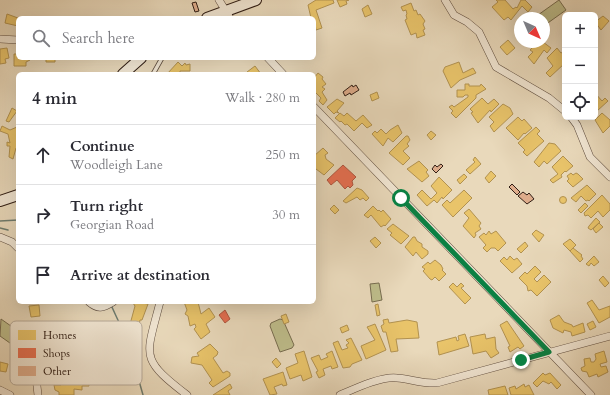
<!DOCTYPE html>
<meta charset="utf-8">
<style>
:root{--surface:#fff;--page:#f7f7f7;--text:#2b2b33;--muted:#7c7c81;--line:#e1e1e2}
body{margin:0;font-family:Cardo,serif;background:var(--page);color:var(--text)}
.controls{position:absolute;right:12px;top:12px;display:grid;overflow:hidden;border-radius:6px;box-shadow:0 4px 16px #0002}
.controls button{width:36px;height:36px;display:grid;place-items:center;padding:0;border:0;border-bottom:1px solid var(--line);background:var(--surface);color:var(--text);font:20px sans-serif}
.compass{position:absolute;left:514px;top:12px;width:36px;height:36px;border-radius:50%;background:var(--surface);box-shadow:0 4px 16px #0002;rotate:136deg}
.stop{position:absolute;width:12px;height:12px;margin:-9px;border:3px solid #0b8043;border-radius:50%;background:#fff}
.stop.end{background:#0b8043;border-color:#fff;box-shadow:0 1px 4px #0008}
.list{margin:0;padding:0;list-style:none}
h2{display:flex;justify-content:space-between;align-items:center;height:52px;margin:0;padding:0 16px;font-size:17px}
h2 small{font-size:13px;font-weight:400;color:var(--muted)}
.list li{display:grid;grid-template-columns:26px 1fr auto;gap:12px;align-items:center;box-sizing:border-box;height:60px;padding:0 16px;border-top:1px solid var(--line)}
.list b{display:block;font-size:15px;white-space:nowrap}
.list p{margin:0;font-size:13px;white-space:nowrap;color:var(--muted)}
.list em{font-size:13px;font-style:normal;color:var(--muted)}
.icon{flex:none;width:22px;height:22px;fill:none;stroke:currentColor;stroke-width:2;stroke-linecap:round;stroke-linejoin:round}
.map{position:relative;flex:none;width:610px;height:395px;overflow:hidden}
.search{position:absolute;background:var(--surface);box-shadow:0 4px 16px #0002;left:16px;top:16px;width:300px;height:44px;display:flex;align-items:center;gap:10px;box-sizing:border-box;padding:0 14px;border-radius:6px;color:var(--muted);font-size:15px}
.panel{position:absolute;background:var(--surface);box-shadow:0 4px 16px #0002;left:16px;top:72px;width:300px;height:232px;border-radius:6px}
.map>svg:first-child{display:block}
.green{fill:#bebd8b;stroke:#776d50}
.homes{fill:#e9c46a;stroke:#b29250}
.shops{fill:#e76f51;stroke:#b0563f}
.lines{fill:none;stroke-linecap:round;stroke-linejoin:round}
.stream{stroke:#6e7c6f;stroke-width:1.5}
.building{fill:#dfad8c;stroke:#301d14}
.lane-casing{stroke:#5e4c3e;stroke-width:5}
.street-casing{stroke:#5e4c3e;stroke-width:8}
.secondary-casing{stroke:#301d14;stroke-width:12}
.lane{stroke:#f1e6d3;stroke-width:3.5}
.street{stroke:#f1e6d3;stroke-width:7}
.secondary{stroke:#f1e6d3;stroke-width:10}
.route{stroke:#0b8043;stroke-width:5}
.key{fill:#f1e6d3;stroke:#b7aa9a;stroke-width:1}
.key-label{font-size:11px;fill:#301d14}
</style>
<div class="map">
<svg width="610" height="395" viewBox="0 0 610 395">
<rect width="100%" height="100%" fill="#e9d9bb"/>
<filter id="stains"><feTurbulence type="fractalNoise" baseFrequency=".005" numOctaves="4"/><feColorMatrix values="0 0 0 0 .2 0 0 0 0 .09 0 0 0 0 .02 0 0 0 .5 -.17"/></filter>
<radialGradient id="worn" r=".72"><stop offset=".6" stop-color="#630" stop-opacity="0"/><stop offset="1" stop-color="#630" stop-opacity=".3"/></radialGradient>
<!-- green -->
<path class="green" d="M 559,0 L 566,10 L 545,25 L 544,18 L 540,18 L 538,15 Z
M 379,283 L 382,300 L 372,302 L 370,284 Z
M 1,319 L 25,336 L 17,348 L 0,336 Z
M 280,319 L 283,320 L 294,345 L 292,348 L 280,352 L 270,326 L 271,323 Z"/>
<!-- homes -->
<path class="homes" d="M 316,0 L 333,0 L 334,3 L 316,10 L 322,28 L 316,30 L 314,18 L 311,18 L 308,5 Z
M 337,0 L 349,0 L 346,1 L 347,4 L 340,7 Z
M 496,0 L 505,0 L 513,9 L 516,7 L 517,8 L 521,0 L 525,0 L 532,7 L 528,12 L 522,6 L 511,20 L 508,17 L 504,20 L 492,7 L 498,2 Z
M 411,3 L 414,11 L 416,10 L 418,15 L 420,14 L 425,21 L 423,24 L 425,29 L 423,30 L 425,35 L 417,38 L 416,33 L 411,35 L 405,20 L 407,19 L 406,15 L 407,14 L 406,10 L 403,11 L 401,7 Z
M 368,5 L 372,14 L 365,17 L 362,9 Z
M 7,14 L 18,18 L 18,26 L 5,23 Z
M 603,16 L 609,21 L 601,30 L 595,22 Z
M 508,40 L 515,48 L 507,55 L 500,47 Z
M 538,42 L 543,42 L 551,48 L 547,53 L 544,50 L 534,64 L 528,57 L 533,52 L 530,50 Z
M 7,48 L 9,58 L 5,59 L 6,63 L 0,64 L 0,49 Z
M 557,48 L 561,53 L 565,51 L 565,63 L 550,77 L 546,73 L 553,66 L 547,58 Z
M 14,54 L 18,54 L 18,58 L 30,58 L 30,60 L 26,62 L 26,66 L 14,66 Z
M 46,58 L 64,58 L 64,59 L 55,59 L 55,62 L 46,62 Z
M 178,62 L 182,66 L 185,63 L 186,65 L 190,64 L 190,71 L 180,71 L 180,74 L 167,74 Z
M 459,62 L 463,73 L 473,68 L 476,73 L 460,80 L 451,88 L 443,71 L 445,67 Z
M 255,66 L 261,74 L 246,74 L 247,72 Z
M 318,73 L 323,77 L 322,79 L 326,84 L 322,87 L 325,89 L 322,92 L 327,100 L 323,105 L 319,101 L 321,98 L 314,91 L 314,78 Z
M 465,84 L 469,84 L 469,86 L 480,86 L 481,84 L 486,89 L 476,95 L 476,98 L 456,118 L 451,113 L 453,111 L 449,107 L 452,105 L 454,107 L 468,97 L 468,95 L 465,95 L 463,97 L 457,97 L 457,90 L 465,90 Z
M 377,92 L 379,98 L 372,101 L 370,95 Z
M 595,93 L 602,101 L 605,98 L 608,101 L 597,111 L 595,109 Z
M 482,98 L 488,104 L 494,99 L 499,104 L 491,112 L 490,110 L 478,123 L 471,113 L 473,112 L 470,109 Z
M 337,99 L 344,103 L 337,111 L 339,113 L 336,112 L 334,114 L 327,107 Z
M 503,104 L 510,108 L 513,114 L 494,132 L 490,126 L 494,122 L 489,117 Z
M 12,108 L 17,111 L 9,122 L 6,121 Z
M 340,113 L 344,116 L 347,113 L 356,121 L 363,115 L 372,125 L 367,128 L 362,123 L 354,131 L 347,124 L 345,125 L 341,121 L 340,122 L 335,118 Z
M 602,113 L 610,120 L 610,126 L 603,133 L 595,120 Z
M 518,117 L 522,121 L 524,119 L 532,128 L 525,134 L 524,133 L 518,140 L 506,128 Z
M 398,125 L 402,133 L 393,142 L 388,138 L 383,146 L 372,134 L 375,131 L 377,133 L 381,129 L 386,134 L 390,130 Z
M 2,126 L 10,130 L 17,127 L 18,149 L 16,148 L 13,159 L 9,157 L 10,146 L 7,146 L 7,142 L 10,143 L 8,134 L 0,131 Z
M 536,127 L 540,131 L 537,134 L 544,141 L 527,156 L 523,152 L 525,150 L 518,143 Z
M 431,131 L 436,135 L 431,140 L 427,135 Z
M 406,136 L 408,136 L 410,140 L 407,144 L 409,146 L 403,151 L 410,158 L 403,165 L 389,153 Z
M 549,143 L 555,144 L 561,151 L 547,164 L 544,161 L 539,167 L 534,162 Z
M 323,148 L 328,153 L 325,155 L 326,159 L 334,165 L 324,175 L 316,169 L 314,172 L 314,156 Z
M 563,156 L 573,166 L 566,172 L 565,171 L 561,175 L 562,177 L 553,183 L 550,180 L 558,174 L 552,167 Z
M 475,157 L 481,164 L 470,174 L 466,170 L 475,162 L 473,160 Z
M 419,161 L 428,170 L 426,172 L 429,176 L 422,182 L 407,169 Z
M 491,171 L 496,176 L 489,183 L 485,178 Z
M 571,173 L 573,175 L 576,173 L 578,174 L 583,179 L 573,187 L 567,181 L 569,179 L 567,176 Z
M 464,174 L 467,177 L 460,184 L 457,180 Z
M 439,177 L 452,190 L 443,199 L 442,197 L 437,203 L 434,200 L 427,206 L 417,195 L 422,190 L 431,199 L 437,193 L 431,186 Z
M 587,185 L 596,194 L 589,201 L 588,200 L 586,201 L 581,196 L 576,202 L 571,198 Z
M 357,188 L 362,190 L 369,198 L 366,201 L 363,198 L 360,200 L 357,197 L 346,203 L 343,201 Z
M 464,190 L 472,198 L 453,217 L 442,205 L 447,200 L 450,203 Z
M 602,195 L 610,204 L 610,210 L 603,217 L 598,211 L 591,218 L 588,215 L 585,216 L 584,213 Z
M559.5 200a3.5 3.5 0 1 1 7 0a3.5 3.5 0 1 1-7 0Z
M 585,203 L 588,206 L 581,213 L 578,210 Z
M 334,205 L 339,210 L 335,214 L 330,209 Z
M 373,206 L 378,211 L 379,210 L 381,212 L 383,210 L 391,219 L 385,226 L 384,225 L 381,227 L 371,215 L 368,218 L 364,215 Z
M 469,209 L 481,223 L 479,226 L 481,229 L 475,233 L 476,235 L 474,238 L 463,226 L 469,218 L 464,213 Z
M 596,218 L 600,222 L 591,230 L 588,228 L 589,226 Z
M 599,223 L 603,227 L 596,233 L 593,229 Z
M 393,224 L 409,236 L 401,244 L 390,235 L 392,233 L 387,229 Z
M 536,230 L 544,235 L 539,242 L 532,234 Z
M 489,231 L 491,234 L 496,231 L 506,243 L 498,251 L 495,248 L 491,248 L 487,252 L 483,248 L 486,245 L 479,237 L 484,233 L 486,235 Z
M 375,237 L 381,243 L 376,248 L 370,241 Z
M 413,237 L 415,237 L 417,241 L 422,244 L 422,247 L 428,251 L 428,254 L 422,259 L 416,252 L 413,256 L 405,247 Z
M 570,239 L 576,245 L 570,251 L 563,244 Z
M 525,242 L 528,246 L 521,253 L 517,249 Z
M 573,248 L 582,255 L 581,256 L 583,259 L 580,262 L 570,251 Z
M 510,256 L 514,260 L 517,258 L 522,264 L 512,273 L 500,261 L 504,257 L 507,260 Z
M 594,256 L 599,262 L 594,266 L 591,263 L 589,266 L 586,264 Z
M 435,260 L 441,265 L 443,269 L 442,270 L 446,274 L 439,281 L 435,277 L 432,280 L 430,279 L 423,271 L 425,269 L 422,267 L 428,262 L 430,264 Z
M 535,266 L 541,272 L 534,279 L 537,282 L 544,275 L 551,282 L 537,296 L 531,290 L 528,291 L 527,286 L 519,278 L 525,272 L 527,274 Z
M 603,276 L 609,283 L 605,287 L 599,280 Z
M 453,283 L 457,287 L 461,283 L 464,286 L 461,288 L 471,298 L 465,304 L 449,287 Z
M 592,300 L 599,310 L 610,306 L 610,317 L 599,323 L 587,303 Z
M 136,302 L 148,304 L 142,320 L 140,320 L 139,326 L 141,327 L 140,331 L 129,328 L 135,306 L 133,303 Z
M 184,302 L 198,302 L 201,314 L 209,308 L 215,317 L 206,324 L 210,332 L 201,339 L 194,329 L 196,327 L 195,324 L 190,326 L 188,316 L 185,314 L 187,310 Z
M 378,304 L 380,315 L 377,316 L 375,305 Z
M 39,305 L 40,316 L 31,317 L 29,306 Z
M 286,314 L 289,322 L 284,324 L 281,316 Z
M 559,315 L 564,322 L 572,325 L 573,327 L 583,323 L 585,332 L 572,336 L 571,332 L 564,330 L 563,333 L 553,328 L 550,320 Z
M 388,319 L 389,323 L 407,320 L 417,322 L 419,338 L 396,339 L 398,351 L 391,352 L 386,332 L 383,332 L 381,326 L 384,324 L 383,320 Z
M 507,321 L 524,346 L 520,349 L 518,347 L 510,352 L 508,347 L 510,346 L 500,325 Z
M 593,321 L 596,327 L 590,330 L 587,324 Z
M 375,324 L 386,350 L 366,359 L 361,346 L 375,340 L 367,327 Z
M 347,325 L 349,330 L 342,333 L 340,328 Z
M 465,334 L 469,346 L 439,355 L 437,342 L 456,337 L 457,341 L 459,340 L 458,336 Z
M 485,334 L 486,339 L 495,337 L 496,349 L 499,353 L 491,358 L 486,351 L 473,354 L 470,337 Z
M 351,338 L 362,360 L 352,364 L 350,367 L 343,368 L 333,343 L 338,341 L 342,350 L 348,348 L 346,345 L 349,343 L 346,340 Z
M 210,344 L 218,352 L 217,355 L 213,358 L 223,373 L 227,371 L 230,373 L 230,376 L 213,387 L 209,383 L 212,380 L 202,365 L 191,363 L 192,357 L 199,356 L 197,353 Z
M 304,351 L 312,377 L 303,381 L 301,375 L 290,379 L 286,368 L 298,363 L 295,354 Z
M 332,351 L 338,367 L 332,369 L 331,366 L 323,369 L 325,375 L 319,378 L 316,372 L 318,371 L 311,358 L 319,355 L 321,360 L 328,357 L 326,354 Z
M 604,351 L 607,362 L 600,364 L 601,367 L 606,366 L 608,372 L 598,377 L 597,374 L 589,377 L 587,372 L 582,371 L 581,368 L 585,366 L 584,359 L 590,358 L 591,362 L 594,362 L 596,359 L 595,354 Z
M 276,358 L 281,364 L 277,368 L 272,362 Z
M 0,362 L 8,364 L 6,372 L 0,371 Z
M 283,372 L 287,385 L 283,386 L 282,384 L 274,387 L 277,394 L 270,395 L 263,379 Z
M 543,373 L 545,375 L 550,373 L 561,385 L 557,389 L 551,382 L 549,384 L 543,381 L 537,387 L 533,383 Z
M 88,380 L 89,386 L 82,386 L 82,390 L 74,389 L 74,395 L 59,395 L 59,392 L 55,390 L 54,385 L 61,385 L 61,383 Z
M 230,384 L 232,388 L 228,391 L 230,395 L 213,395 Z
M 524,384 L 525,387 L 529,385 L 534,395 L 511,395 L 509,388 L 515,386 L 516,389 Z
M 505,386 L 508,395 L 489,395 L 488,390 Z"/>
<!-- shops -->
<path class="shops" d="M 343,165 L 356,177 L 352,181 L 353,185 L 350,188 L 348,186 L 345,189 L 337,180 L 331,185 L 327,180 Z
M 225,310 L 230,319 L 225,323 L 219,315 Z"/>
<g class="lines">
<!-- stream -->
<path class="stream" d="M 0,221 L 18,220
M 0,228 L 8,230
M 111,305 L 128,342 L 143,395"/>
</g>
<!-- building -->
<path class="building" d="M 196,2 L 199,11 L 195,12 L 192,3 Z
M 352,85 L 353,87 L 356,85 L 359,90 L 351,95 L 350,93 L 345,96 L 343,92 Z
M 441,164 L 443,166 L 436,173 L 432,169 L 435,165 L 437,167 Z
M 512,184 L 520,192 L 517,195 L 509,187 Z
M 523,192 L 527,195 L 529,193 L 534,199 L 527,204 L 518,196 Z"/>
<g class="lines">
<!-- lane casing -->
<g class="lane-casing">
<path id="lane" d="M 153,74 L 162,58"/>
</g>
<!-- street casing -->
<g class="street-casing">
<path id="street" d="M 219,0 L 230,18
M 445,0 L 454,15 L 467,22 L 479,32 L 496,67 L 549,98 L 565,111
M 0,39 L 18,40
M 268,58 L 283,74
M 314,107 L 591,395
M 571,117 L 577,125 L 590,157 L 610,177
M 0,237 L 12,242 L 18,248
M 89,302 C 98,310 103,308 113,302
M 160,302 C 146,357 139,358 187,395
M 35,368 L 38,395
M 0,390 L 10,395
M 340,395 C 354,389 381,376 397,378 C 411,379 422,384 437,383 L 610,336"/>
</g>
<!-- secondary casing -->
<g class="secondary-casing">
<path id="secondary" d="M 207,18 L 256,0
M 123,74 L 141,58
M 0,201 L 18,195"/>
</g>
<!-- lane -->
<use href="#lane" class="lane"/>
<!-- street -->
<use href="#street" class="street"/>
<!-- secondary -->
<use href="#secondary" class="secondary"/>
</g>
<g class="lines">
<!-- route -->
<path class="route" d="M 401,198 L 549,352 L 521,360"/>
</g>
<!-- legend -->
<rect x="10" y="321" width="132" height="64" rx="6" class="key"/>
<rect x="18" y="330" width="18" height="10" fill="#e9c46a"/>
<rect x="18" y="348" width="18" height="10" fill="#e76f51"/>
<rect x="18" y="366" width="18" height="10" fill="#dfad8c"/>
<g class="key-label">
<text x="43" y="339">Homes</text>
<text x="43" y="357">Shops</text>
<text x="43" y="375">Other</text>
</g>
<rect width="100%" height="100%" filter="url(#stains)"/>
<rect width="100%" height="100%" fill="url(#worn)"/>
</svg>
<div class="controls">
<button>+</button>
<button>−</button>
<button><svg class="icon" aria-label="locate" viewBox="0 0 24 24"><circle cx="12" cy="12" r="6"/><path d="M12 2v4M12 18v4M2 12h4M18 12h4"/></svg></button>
</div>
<svg class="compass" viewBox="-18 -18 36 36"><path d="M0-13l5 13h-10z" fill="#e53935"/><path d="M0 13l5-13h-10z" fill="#7c7c81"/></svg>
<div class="stop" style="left:401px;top:198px"></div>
<div class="stop end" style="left:521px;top:360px"></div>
<div class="search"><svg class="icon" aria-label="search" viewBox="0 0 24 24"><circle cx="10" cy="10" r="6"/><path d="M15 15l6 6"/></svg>Search here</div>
<section class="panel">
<h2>4 min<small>Walk · 280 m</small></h2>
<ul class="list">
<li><svg class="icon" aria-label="ahead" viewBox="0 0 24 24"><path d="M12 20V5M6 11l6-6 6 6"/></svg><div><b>Continue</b><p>Woodleigh Lane</p></div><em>250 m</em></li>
<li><svg class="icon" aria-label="right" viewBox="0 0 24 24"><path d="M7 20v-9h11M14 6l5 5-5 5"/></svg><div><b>Turn right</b><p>Georgian Road</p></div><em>30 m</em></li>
<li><svg class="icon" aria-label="arrive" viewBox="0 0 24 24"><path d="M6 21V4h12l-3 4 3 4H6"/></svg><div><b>Arrive at destination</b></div></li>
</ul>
</section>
</div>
